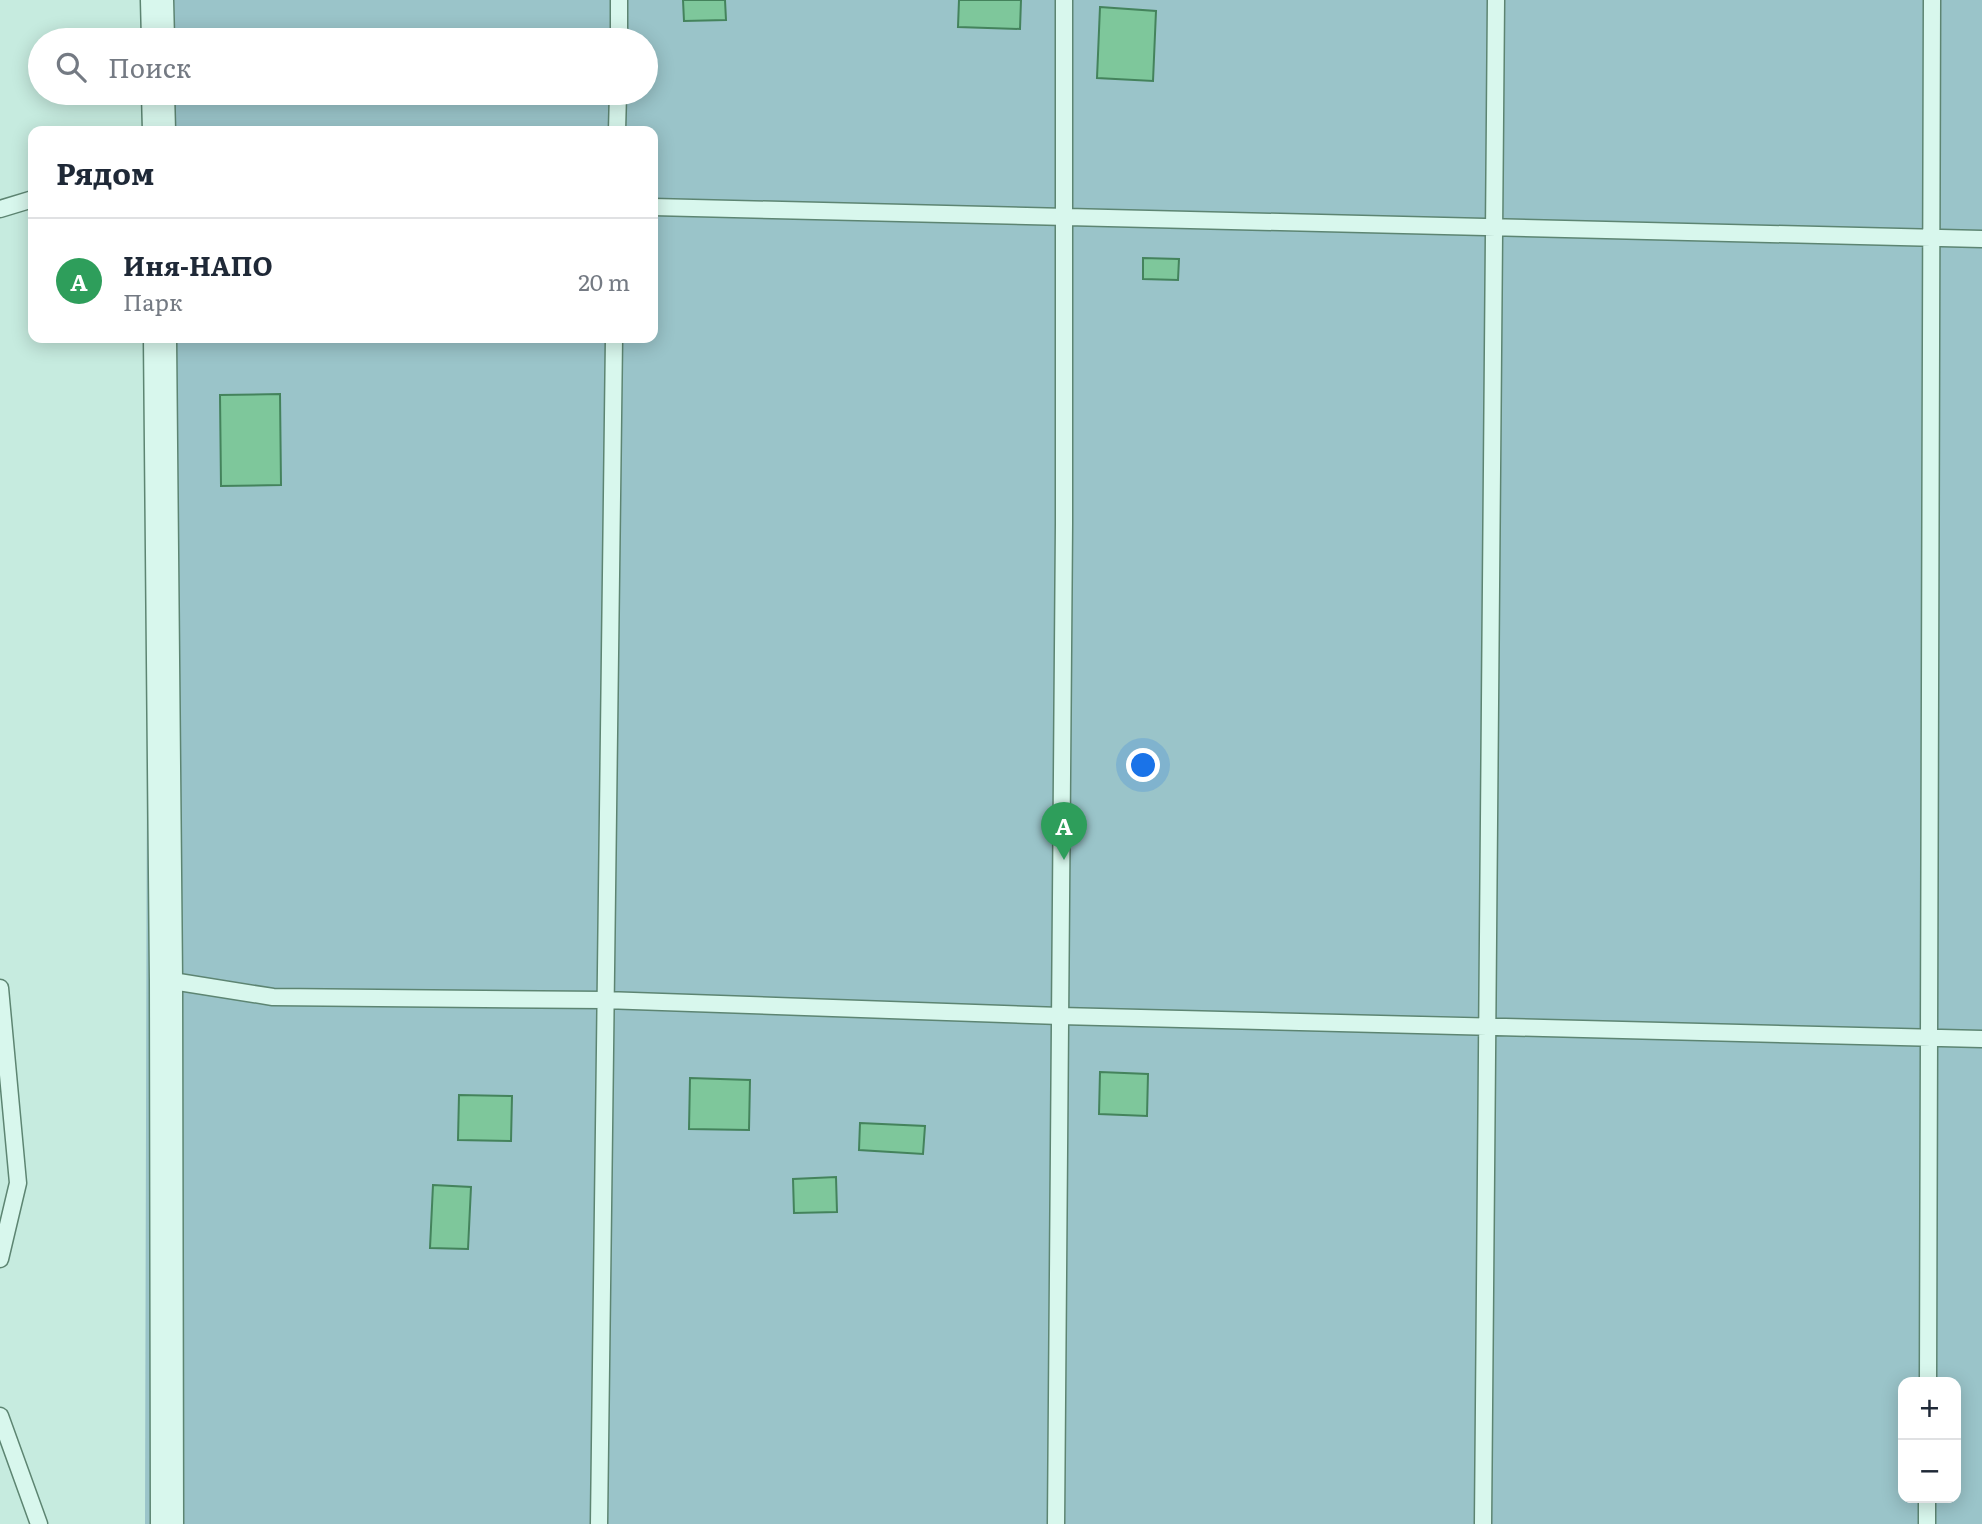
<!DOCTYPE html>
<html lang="ru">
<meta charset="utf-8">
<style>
:root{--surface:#fff;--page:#f2f2f3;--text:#1f2937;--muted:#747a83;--line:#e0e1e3;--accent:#d93025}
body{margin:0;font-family:Literata,serif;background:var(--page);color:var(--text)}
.controls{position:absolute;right:21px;bottom:21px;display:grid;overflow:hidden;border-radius:14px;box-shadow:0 4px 18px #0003}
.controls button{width:63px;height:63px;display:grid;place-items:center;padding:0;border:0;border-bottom:2px solid var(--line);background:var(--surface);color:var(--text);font:35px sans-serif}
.you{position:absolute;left:1144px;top:766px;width:24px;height:24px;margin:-18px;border:5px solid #fff;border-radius:50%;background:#1a73e8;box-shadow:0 0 0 10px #1a73e833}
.badge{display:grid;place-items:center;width:46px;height:46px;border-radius:50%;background:var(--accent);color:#fff;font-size:23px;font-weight:700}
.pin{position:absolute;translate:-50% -58px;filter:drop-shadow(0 2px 4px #0008)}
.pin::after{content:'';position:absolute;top:37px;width:24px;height:21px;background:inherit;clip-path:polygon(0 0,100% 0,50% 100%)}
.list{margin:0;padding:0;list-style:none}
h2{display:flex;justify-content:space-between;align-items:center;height:91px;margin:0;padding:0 28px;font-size:30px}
h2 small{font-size:23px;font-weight:400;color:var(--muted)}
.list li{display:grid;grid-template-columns:46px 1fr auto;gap:21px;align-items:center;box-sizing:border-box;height:126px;padding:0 28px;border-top:2px solid var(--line)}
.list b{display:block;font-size:26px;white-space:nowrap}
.list p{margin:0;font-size:23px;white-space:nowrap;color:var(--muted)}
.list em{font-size:23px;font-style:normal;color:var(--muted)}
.icon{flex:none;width:38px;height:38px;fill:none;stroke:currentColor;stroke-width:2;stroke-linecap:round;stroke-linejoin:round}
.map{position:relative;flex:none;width:1982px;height:1524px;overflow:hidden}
.search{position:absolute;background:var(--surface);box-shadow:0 4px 18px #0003;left:28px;top:28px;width:630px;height:77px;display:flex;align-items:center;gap:18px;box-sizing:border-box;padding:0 24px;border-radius:38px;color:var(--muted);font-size:26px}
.panel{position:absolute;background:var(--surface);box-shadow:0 4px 18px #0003;left:28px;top:126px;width:630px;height:217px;border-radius:14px}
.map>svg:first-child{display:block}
.green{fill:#9ac4c9;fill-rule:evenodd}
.building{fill:#7ec79b;stroke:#44835c;stroke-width:2}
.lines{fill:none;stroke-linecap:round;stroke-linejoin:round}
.service-casing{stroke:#5d8572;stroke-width:19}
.minor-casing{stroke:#5d8572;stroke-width:35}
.service{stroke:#d8f7ed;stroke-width:16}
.minor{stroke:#d8f7ed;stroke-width:32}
</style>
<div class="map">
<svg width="1982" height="1524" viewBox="0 0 1982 1524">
<rect width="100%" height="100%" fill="#c6ebdf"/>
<!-- green -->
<path class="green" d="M 149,0 L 1982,0 L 1982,1524 L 145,1524 L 148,338 L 653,338 L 653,131 L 148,131 L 148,93 L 646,93 L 646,40 L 148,40 ZM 1903,1382 L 1956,1382 L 1956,1498 L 1903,1498 Z"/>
<!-- building -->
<path class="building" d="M 683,0 L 725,0 L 726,20 L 684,21 Z
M 959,0 L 1021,0 L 1020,29 L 958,27 Z
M 1100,7 L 1156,11 L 1153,81 L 1097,78 Z
M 1143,258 L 1179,259 L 1178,280 L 1143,279 Z
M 280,394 L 281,485 L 221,486 L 220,395 Z
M 1100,1072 L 1148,1074 L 1147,1116 L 1099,1114 Z
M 690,1078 L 750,1080 L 749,1130 L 689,1129 Z
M 459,1095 L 512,1096 L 511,1141 L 458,1140 Z
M 860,1123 L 925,1126 L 923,1154 L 859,1150 Z
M 836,1177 L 837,1212 L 794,1213 L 793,1179 Z
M 433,1185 L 471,1187 L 468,1249 L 430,1248 Z"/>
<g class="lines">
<!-- service casing -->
<g class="service-casing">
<path id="service" d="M 619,40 L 619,0
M 617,131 L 618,93
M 653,207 L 1982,239
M 0,209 L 33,199
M 166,980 L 273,997 L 604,1000 L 1060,1016 L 1982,1039
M 0,988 L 18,1183 L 0,1259
M 1928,1382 L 1932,0
M 0,1416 L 39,1524
M 599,1524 L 614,338
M 1056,1524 L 1064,524 L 1064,0
M 1483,1524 L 1496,0
M 1927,1524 L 1927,1498"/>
</g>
<!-- minor casing -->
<g class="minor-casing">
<path id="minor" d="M 157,0 L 158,40
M 158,93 L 159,131
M 160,338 L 166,980 L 167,1524"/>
</g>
<!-- service -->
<use href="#service" class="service"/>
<!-- minor -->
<use href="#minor" class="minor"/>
</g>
</svg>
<div class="controls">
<button>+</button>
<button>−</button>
</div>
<div class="you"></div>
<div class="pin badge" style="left:1064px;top:860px;background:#2e9e5b">A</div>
<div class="search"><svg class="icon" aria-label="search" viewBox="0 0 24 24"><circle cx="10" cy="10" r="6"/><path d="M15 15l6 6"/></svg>Поиск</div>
<section class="panel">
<h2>Рядом<small></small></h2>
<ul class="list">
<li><span class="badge" style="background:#2e9e5b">A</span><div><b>Иня-НАПО</b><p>Парк</p></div><em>20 m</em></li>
</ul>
</section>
</div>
